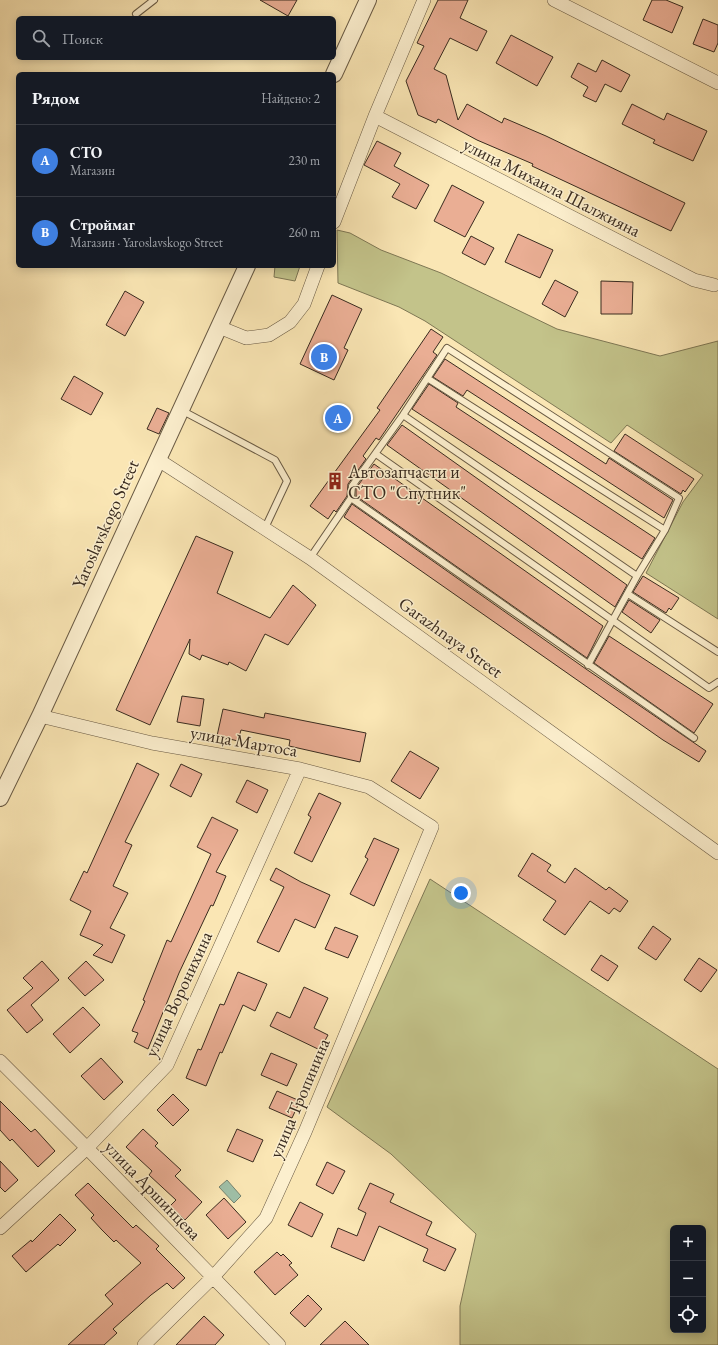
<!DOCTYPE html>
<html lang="ru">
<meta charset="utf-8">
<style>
:root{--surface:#171b24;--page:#20242c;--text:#f1f3f6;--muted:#9ea1a6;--line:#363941;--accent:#1a73e8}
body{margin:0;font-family:"EB Garamond",serif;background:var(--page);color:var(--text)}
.controls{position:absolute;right:12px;bottom:12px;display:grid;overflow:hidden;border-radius:6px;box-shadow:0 2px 10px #0003}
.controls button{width:36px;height:36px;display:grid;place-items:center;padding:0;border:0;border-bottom:1px solid var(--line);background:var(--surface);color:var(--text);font:20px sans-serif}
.you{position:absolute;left:461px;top:893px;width:14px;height:14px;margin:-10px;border:3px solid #fff;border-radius:50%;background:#1a73e8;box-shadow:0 0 0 6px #1a73e833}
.badge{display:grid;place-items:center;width:26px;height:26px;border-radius:50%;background:var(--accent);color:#fff;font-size:13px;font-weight:700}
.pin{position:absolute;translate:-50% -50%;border:2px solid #fff;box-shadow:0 1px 4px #0006}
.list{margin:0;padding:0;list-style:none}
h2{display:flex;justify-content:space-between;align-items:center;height:52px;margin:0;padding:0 16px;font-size:17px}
h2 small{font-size:13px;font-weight:400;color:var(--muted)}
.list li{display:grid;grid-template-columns:26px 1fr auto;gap:12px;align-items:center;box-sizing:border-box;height:72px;padding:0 16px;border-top:1px solid var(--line)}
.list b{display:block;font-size:15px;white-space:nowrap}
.list p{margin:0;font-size:13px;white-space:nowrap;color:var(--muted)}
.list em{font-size:13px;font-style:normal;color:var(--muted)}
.icon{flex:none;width:22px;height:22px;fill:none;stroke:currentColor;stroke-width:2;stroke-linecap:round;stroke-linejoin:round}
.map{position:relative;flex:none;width:718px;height:1345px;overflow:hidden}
.search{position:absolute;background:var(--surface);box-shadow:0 2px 10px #0003;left:16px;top:16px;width:320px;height:44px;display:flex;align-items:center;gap:10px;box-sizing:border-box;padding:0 14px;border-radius:6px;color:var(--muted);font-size:15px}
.panel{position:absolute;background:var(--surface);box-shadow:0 2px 10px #0003;left:16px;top:72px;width:320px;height:196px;border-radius:6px}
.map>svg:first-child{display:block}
.green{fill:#c3c38a;stroke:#7e7754;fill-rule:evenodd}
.water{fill:#9fc0a8;stroke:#768471}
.building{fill:#eaae94;stroke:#392b1f}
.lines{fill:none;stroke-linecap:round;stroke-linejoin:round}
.service-casing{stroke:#695a44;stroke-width:8}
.minor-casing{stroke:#695a44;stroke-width:14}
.tertiary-casing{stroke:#695a44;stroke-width:18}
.service{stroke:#fcefce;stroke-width:6}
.minor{stroke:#fcefce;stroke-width:13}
.tertiary{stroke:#fcefce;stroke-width:16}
.labels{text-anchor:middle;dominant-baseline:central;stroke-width:3;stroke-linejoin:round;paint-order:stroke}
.street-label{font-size:18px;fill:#392b1f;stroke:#fcefce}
.poi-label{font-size:18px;fill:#392b1f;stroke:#fcefce;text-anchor:start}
</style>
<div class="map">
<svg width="718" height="1345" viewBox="0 0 718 1345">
<rect width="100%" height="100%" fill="#fae6b4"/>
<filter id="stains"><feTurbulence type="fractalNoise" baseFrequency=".005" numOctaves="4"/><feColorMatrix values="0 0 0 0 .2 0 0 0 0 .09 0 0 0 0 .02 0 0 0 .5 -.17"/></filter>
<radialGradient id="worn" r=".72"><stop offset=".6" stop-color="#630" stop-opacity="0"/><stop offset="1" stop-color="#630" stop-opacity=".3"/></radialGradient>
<!-- green -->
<path class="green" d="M 337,230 L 350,233 L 381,250 L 441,273 L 557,329 L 660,356 L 718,341 L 718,619 L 646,573 L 683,502 L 703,475 L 627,425 L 611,443 L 425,321 L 399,307 L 338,283 Z
M 275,266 L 300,266 L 295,281 L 274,277 Z
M 430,879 L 718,1069 L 718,1345 L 460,1345 L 460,1306 L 476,1234 L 391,1154 L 327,1107 ZM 673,1228 L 703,1228 L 703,1330 L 673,1330 Z"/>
<!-- water -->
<path class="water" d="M 227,1180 L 241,1196 L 234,1203 L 219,1187 Z"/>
<!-- building -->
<path class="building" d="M 260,0 L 297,0 L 288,16 Z
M 438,0 L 468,0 L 460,18 L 487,31 L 477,51 L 450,38 L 434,69 L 446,75 L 458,120 L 467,104 L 502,123 L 504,118 L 546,136 L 685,203 L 671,231 L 532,166 L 533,164 L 477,140 L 438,119 L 436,123 L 418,115 L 406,81 L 424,46 L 417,43 Z
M 652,0 L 666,0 L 683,7 L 672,33 L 643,20 Z
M 703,19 L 718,25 L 718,43 L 714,52 L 693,44 Z
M 511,35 L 553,57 L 537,86 L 496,63 Z
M 602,60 L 630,75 L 621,92 L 605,84 L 596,102 L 583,96 L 588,87 L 571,77 L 578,63 L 596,72 Z
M 632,104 L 664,120 L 667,113 L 707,131 L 693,161 L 653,143 L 655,140 L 622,124 Z
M 377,141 L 401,153 L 394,166 L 429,185 L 416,209 L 392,197 L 400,184 L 364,165 Z
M 452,185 L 484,202 L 465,237 L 434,221 Z
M 518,234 L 553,250 L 540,278 L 505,262 Z
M 471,236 L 494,248 L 485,265 L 462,253 Z
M 555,280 L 578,292 L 565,317 L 542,304 Z
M 601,281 L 633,282 L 632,314 L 601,314 Z
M 125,291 L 144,302 L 125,336 L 106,325 Z
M 332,295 L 362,309 L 344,348 L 348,350 L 334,380 L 300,364 Z
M 431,329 L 443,337 L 433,352 L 437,355 L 379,440 L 376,438 L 363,456 L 366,459 L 348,484 L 347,496 L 336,512 L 334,510 L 328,519 L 310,506 L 380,410 L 377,408 Z
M 445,359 L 606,464 L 609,458 L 673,500 L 664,518 L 467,390 L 463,396 L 433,377 Z
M 74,376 L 103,393 L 91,415 L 61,399 Z
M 429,384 L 458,403 L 456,407 L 655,538 L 642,559 L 412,409 Z
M 338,404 L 350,412 L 338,432 L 325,424 Z
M 157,408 L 169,413 L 159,434 L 147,429 Z
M 402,425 L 627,585 L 615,607 L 387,445 Z
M 625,434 L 694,479 L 685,492 L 683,490 L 681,494 L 614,451 Z
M 374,464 L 603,626 L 587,658 L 356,496 L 356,488 Z
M 352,504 L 586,669 L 706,751 L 699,762 L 663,740 L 344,517 Z
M 196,536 L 233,552 L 217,593 L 270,618 L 293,585 L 316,605 L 288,645 L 265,634 L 246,671 L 229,662 L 228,665 L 202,655 L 200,660 L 189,654 L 190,639 L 150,725 L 116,710 Z
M 643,576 L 679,598 L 671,610 L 669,608 L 666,613 L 633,592 Z
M 629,600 L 660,620 L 651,633 L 622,612 Z
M 609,636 L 713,704 L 694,733 L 594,663 Z
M 182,696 L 204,699 L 200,726 L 177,722 Z
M 223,709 L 264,718 L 265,713 L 366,733 L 360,762 L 289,746 L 290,740 L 241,730 L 238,741 L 217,736 Z
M 410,751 L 439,768 L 420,799 L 391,781 Z
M 137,763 L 159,774 L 125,842 L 132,845 L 113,886 L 128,893 L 110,928 L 125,935 L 112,963 L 93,955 L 103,945 L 80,935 L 91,911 L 70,900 L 84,871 L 87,873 Z
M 181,764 L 202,774 L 191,797 L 170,786 Z
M 247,780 L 268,790 L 257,813 L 236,802 Z
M 319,793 L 341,803 L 312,862 L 294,853 L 311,817 L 308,815 Z
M 212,817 L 238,830 L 216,872 L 226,876 L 213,906 L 211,905 L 179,973 L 148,1049 L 134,1042 L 138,1033 L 132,1031 L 145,1001 L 143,1000 L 167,940 L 171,942 L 211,854 L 197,847 Z
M 374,838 L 399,849 L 374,906 L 350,894 L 368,859 L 365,857 Z
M 532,853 L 551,865 L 547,871 L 565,883 L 575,868 L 606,890 L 609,887 L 628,901 L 620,912 L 614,908 L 609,914 L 590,901 L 565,935 L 543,920 L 556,901 L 518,876 Z
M 276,868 L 301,882 L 330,895 L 315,928 L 295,919 L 279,952 L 257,942 L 284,887 L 270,880 Z
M 653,926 L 671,939 L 656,960 L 638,948 Z
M 335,927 L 358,936 L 348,958 L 325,949 Z
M 601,955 L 618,966 L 608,981 L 591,970 Z
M 699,958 L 717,970 L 701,992 L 684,980 Z
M 42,961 L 59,980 L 31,1005 L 43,1020 L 27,1033 L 7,1010 L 33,988 L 23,978 Z
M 86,961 L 104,980 L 85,996 L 68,978 Z
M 238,972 L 267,984 L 255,1011 L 243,1005 L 222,1053 L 220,1052 L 206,1086 L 186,1078 L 198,1049 L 201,1050 L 220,1004 L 224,1005 Z
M 304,987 L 328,998 L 314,1028 L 328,1035 L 320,1050 L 270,1026 L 277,1012 L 290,1018 Z
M 83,1007 L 100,1025 L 70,1053 L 53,1034 Z
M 271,1053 L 297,1064 L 287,1086 L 261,1075 Z
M 101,1058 L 123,1082 L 104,1100 L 81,1076 Z
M 277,1091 L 300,1101 L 292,1118 L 269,1108 Z
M 173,1094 L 189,1110 L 173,1126 L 157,1110 Z
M 0,1101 L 31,1132 L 35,1129 L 55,1151 L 38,1167 L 12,1139 L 10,1141 L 0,1130 Z
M 143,1129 L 158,1143 L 155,1146 L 181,1170 L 175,1176 L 202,1202 L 185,1220 L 170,1206 L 176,1200 L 149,1175 L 152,1171 L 126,1147 Z
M 237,1129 L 263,1140 L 253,1162 L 227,1151 Z
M 0,1161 L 18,1180 L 5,1192 L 0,1187 Z
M 327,1162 L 345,1171 L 333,1194 L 316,1185 Z
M 88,1183 L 133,1228 L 136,1225 L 159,1246 L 156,1249 L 185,1278 L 173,1289 L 167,1283 L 151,1295 L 113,1329 L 117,1333 L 104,1345 L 68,1345 L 113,1304 L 105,1295 L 141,1263 L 116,1240 L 114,1242 L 102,1230 L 91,1218 L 94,1215 L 75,1195 Z
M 370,1183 L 394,1194 L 390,1202 L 432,1222 L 426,1235 L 456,1249 L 445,1271 L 423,1261 L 428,1249 L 379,1226 L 364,1261 L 331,1247 L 338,1228 L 357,1236 L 366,1213 L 358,1209 Z
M 224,1198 L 246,1222 L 228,1239 L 206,1215 Z
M 300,1202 L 323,1214 L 312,1237 L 288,1225 Z
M 60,1214 L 76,1230 L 60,1246 L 58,1244 L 26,1272 L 12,1256 L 31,1240 L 32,1242 Z
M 277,1252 L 281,1256 L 283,1254 L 292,1263 L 289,1265 L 298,1275 L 275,1295 L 254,1272 Z
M 308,1295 L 322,1309 L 305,1327 L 290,1313 Z
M 204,1316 L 224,1335 L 215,1345 L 176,1345 Z
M 345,1321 L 369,1345 L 320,1345 Z"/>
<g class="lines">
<!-- service casing -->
<g class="service-casing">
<path id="service" d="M 136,14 L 154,0
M 427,378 L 665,530
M 181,410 L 275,460 L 287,481 L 265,528
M 403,415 L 637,576
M 376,454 L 709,688 L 718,682
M 351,498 L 694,738
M 310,558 L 351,498 L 352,486 L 403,415 L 447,348 L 679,498 L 665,530 L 637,576 L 588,665
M 628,594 L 718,652"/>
</g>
<!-- minor casing -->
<g class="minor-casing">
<path id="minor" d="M 554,0 L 718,83
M 375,116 L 694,280 L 714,285
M 334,222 L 375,116 L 424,0
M 219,327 L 246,338 L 269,335 L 290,322 L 304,304 L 318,266
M 157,459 L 310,558 L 718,853
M 40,716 L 152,743 L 300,769 L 369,787 L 432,827 L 305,1132 L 266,1218 L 213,1277 L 144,1345
M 0,1061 L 87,1148 L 279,1345
M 0,1228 L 87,1148 L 167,1065 L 300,769"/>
</g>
<!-- tertiary casing -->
<g class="tertiary-casing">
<path id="tertiary" d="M 334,74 L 368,0
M 0,798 L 40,716 L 247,266"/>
</g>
<!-- service -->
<use href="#service" class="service"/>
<!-- minor -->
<use href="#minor" class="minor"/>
<!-- tertiary -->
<use href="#tertiary" class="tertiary"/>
</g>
<!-- icons -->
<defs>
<g id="building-bare" transform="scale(1.38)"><path d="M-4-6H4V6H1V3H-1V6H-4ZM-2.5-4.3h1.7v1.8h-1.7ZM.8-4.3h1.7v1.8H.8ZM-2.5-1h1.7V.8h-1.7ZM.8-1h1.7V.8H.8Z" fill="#8f2418" stroke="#fcefce" stroke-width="2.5" paint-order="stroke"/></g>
</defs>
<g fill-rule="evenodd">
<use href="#building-bare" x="335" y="481"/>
</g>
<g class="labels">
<!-- street labels -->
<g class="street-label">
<text transform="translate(552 187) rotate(27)">улица Михаила Шалжияна</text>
<text transform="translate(105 524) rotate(-66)">Yaroslavskogo Street</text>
<text transform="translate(451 637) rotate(36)">Garazhnaya Street</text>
<text transform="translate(244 741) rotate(10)">улица Мартоса</text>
<text transform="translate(178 994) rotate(-65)">улица Воронихина</text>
<text transform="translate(299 1098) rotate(-67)">улица Тропинина</text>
<text transform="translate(153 1190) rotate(46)">улица Аршинцева</text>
</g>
<!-- poi labels -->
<g class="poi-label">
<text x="348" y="471">Автозапчасти и<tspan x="348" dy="21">СТО "Спутник"</tspan></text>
</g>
</g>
<rect width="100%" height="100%" filter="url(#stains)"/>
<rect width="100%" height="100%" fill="url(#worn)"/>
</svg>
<div class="controls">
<button>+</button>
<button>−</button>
<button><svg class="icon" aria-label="locate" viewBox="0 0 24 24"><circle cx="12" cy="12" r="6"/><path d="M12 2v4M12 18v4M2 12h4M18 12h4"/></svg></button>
</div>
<div class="you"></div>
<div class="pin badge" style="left:338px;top:418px;background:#3f7fe0">A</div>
<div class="pin badge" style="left:324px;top:357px;background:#3f7fe0">B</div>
<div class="search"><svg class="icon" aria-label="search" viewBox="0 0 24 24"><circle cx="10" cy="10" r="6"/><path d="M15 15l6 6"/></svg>Поиск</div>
<section class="panel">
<h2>Рядом<small>Найдено: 2</small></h2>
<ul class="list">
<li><span class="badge" style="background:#3f7fe0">A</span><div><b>СТО</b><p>Магазин</p></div><em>230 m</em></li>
<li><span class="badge" style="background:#3f7fe0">B</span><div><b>Строймаг</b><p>Магазин · Yaroslavskogo Street</p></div><em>260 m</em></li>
</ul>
</section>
</div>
